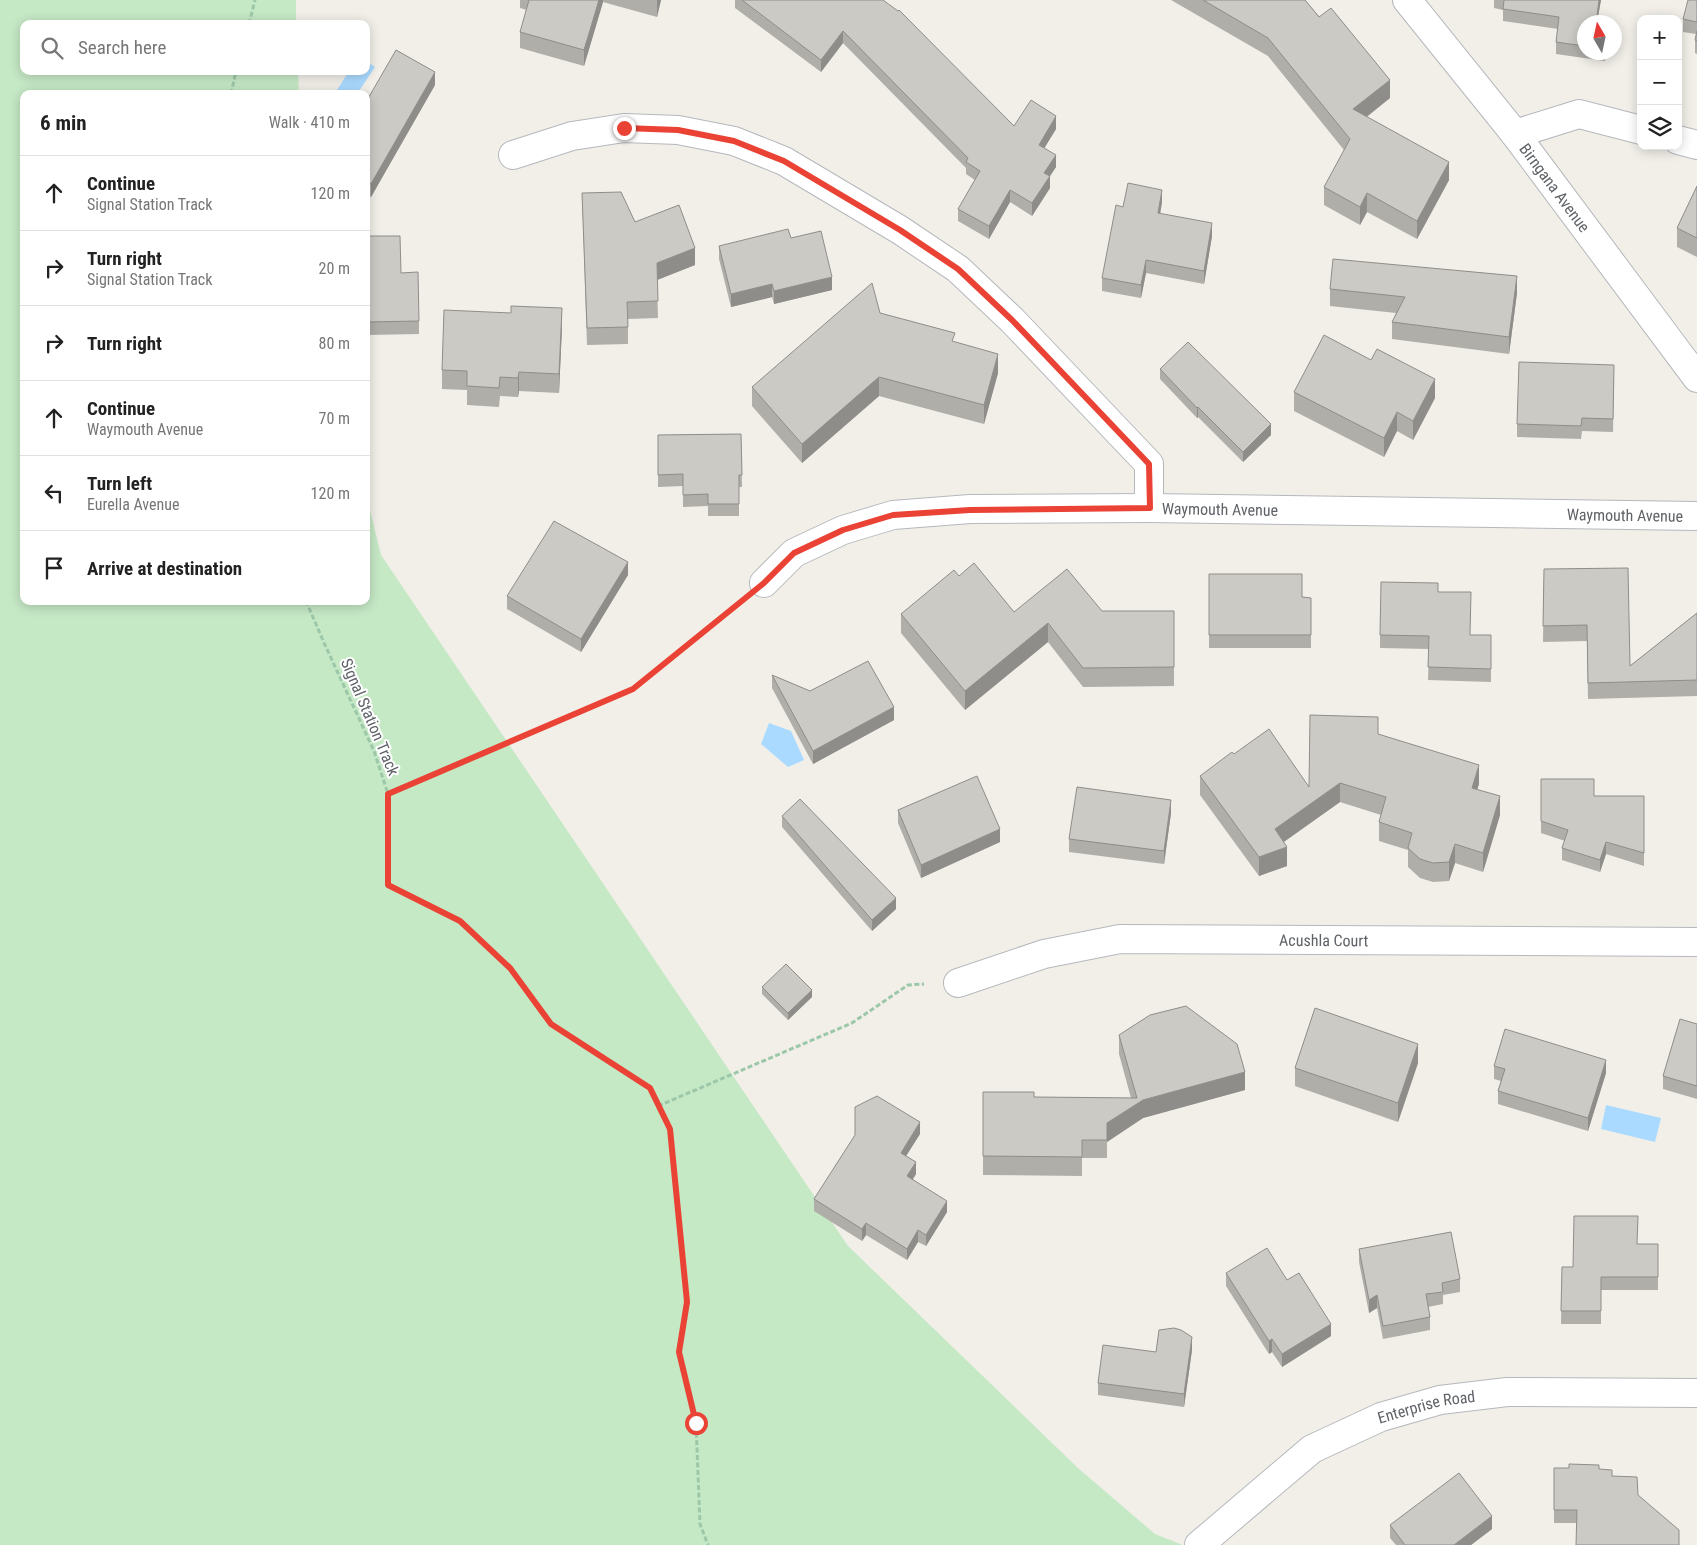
<!DOCTYPE html>
<meta charset="utf-8">
<style>
:root{--surface:#fff;--page:#f2f2f2;--text:#222;--muted:#767676;--line:#e0e0e0}
body{margin:0;font-family:"Roboto Condensed",sans-serif;background:var(--page);color:var(--text)}
.controls{position:absolute;right:15px;top:15px;display:grid;overflow:hidden;border-radius:10px;box-shadow:0 2px 12px #0003}
.controls button{width:45px;height:45px;display:grid;place-items:center;padding:0;border:0;border-bottom:1px solid var(--line);background:var(--surface);color:var(--text);font:25px sans-serif}
.compass{position:absolute;left:1577px;top:15px;width:45px;height:45px;border-radius:50%;background:var(--surface);box-shadow:0 2px 12px #0003;rotate:351deg}
.stop{position:absolute;width:15px;height:15px;margin:-11px;border:4px solid #ea4335;border-radius:50%;background:#fff}
.stop.end{background:#ea4335;border-color:#fff;box-shadow:0 1px 5px #0008}
.list{margin:0;padding:0;list-style:none}
h2{display:flex;justify-content:space-between;align-items:center;height:65px;margin:0;padding:0 20px;font-size:21px}
h2 small{font-size:16px;font-weight:400;color:var(--muted)}
.list li{display:grid;grid-template-columns:32px 1fr auto;gap:15px;align-items:center;box-sizing:border-box;height:75px;padding:0 20px;border-top:1px solid var(--line)}
.list b{display:block;font-size:19px;white-space:nowrap}
.list p{margin:0;font-size:16px;white-space:nowrap;color:var(--muted)}
.list em{font-size:16px;font-style:normal;color:var(--muted)}
.icon{flex:none;width:28px;height:28px;fill:none;stroke:currentColor;stroke-width:2;stroke-linecap:round;stroke-linejoin:round}
.map{position:relative;flex:none;width:1697px;height:1545px;overflow:hidden}
.search{position:absolute;background:var(--surface);box-shadow:0 2px 12px #0003;left:20px;top:20px;width:350px;height:55px;display:flex;align-items:center;gap:12px;box-sizing:border-box;padding:0 18px;border-radius:10px;color:var(--muted);font-size:19px}
.panel{position:absolute;background:var(--surface);box-shadow:0 2px 12px #0003;left:20px;top:90px;width:350px;height:515px;border-radius:10px}
.map>svg:first-child{display:block}
.green{fill:#c5e8c5}
.water{fill:#aadaff}
.lines{fill:none;stroke-linecap:round;stroke-linejoin:round}
.street-casing{stroke:#b5b8bc;stroke-width:30}
.path{stroke:#9cc7a9;stroke-width:3;stroke-dasharray:5 2.5;stroke-linecap:butt}
.street{stroke:#fff;stroke-width:28}
.wall{fill:#afaea9}
.shaded-wall{fill:#8f8d8a}
.building{fill:#cccac5;stroke:#8f8d8a}
.route{stroke:#ea4335;stroke-width:6}
.labels{text-anchor:middle;dominant-baseline:central;stroke-width:4;stroke-linejoin:round;paint-order:stroke}
.street-label{font-size:16px;fill:#5f6368;stroke:#fff}
</style>
<div class="map">
<svg width="1697" height="1545" viewBox="0 0 1697 1545">
<rect width="100%" height="100%" fill="#f1efe8"/>
<!-- green -->
<path class="green" d="M 0,0 L 296,0 L 296,24 L 24,24 L 24,71 L 298,71 L 299,94 L 24,94 L 24,601 L 366,601 L 366,494 L 381,555 L 848,1246 L 1079,1469 L 1155,1534 L 1183,1545 L 0,1545 Z"/>
<!-- water -->
<path class="water" d="M 366,61 L 375,67 L 357,94 L 343,94 L 337,90 L 349,71 L 366,71 Z
M 769,723 L 791,731 L 804,760 L 788,767 L 761,744 Z
M 1606,1105 L 1661,1118 L 1655,1142 L 1601,1129 Z"/>
<g class="lines">
<!-- street casing -->
<g class="street-casing">
<g id="street">
<path id="s1" d="M 1407,0 L 1515,134 L 1697,378"/>
<path d="M 1515,134 L 1579,114 L 1641,130"/>
<path d="M 1678,140 L 1697,145"/>
<path d="M 513,155 L 572,136 L 624,128 L 678,130 L 734,141 L 784,161 L 900,230 L 958,269 L 1012,320 L 1149,464 L 1149,508"/>
<path id="s2" d="M 764,583 L 794,553 L 843,530 L 893,515 L 970,509 L 1149,508 L 1697,516"/>
<path id="s3" d="M 958,983 L 1044,954 L 1120,939 L 1697,942"/>
<path id="s4" d="M 1199,1545 L 1312,1449 L 1381,1417 L 1440,1400 L 1507,1392 L 1697,1393"/>
</g>
</g>
<!-- path -->
<path class="path" d="M 249,24 L 255,0
M 231,94 L 236,71
M 306,601 L 325,645 L 374,751 L 388,794 L 388,885 L 460,921 L 510,968 L 551,1024 L 650,1088 L 670,1129 L 687,1302 L 679,1351 L 696,1423 L 700,1524 L 708,1545
M 388,794 L 633,689 L 739,604
M 658,1106 L 852,1023 L 908,985 L 924,984"/>
<!-- street -->
<use href="#street" class="street"/>
</g>
<!-- wall -->
<path class="wall" d="M 520,0 L 661,0 L 657,17 L 603,2 L 584,66 L 520,48 L 520,32 L 527,10 L 520,8 Z
M 735,0 L 883,0 L 1014,126 L 1056,129 L 1044,148 L 1056,167 L 1050,176 L 1050,188 L 1032,216 L 1010,202 L 989,239 L 958,221 L 958,209 L 975,180 L 966,174 L 966,168 L 843,43 L 821,72 L 735,8 Z
M 1171,0 L 1305,0 L 1390,98 L 1367,117 L 1449,180 L 1417,239 L 1367,212 L 1360,225 L 1324,205 L 1324,187 L 1344,150 L 1268,56 Z
M 1494,0 L 1601,0 L 1598,17 L 1609,22 L 1584,22 L 1584,52 L 1606,52 L 1605,61 L 1556,54 L 1556,42 L 1558,29 L 1503,21 L 1503,10 L 1494,8 Z
M 1697,0 L 1697,54 L 1695,53 L 1695,40 L 1696,34 L 1683,32 L 1683,19 Z
M 435,85 L 371,197 L 366,195 L 366,102 Z
M 1697,186 L 1697,257 L 1677,247 L 1677,228 Z
M 582,193 L 635,222 L 695,265 L 657,280 L 658,318 L 628,319 L 628,344 L 587,345 Z
M 1162,202 L 1160,214 L 1212,236 L 1204,284 L 1146,273 L 1141,298 L 1102,291 L 1102,278 L 1123,207 Z
M 366,236 L 401,273 L 419,321 L 419,334 L 367,335 L 367,310 L 366,310 Z
M 791,238 L 832,290 L 774,304 L 772,297 L 731,307 L 719,259 L 719,246 Z
M 1330,289 L 1517,293 L 1509,354 L 1392,339 L 1392,322 L 1396,313 L 1330,306 Z
M 880,313 L 955,342 L 998,373 L 984,424 L 879,396 L 802,463 L 752,406 L 752,387 Z
M 562,327 L 559,393 L 519,391 L 518,397 L 500,396 L 499,407 L 467,405 L 467,390 L 442,389 L 442,370 Z
M 1160,369 L 1271,435 L 1243,462 L 1198,417 L 1197,418 L 1160,379 Z
M 1614,378 L 1613,432 L 1582,431 L 1581,439 L 1517,437 L 1517,424 Z
M 1294,392 L 1435,398 L 1413,440 L 1397,431 L 1384,457 L 1294,411 Z
M 741,434 L 742,487 L 739,487 L 739,516 L 708,516 L 708,506 L 683,507 L 683,486 L 658,487 L 658,435 Z
M 1544,569 L 1630,666 L 1697,613 L 1697,696 L 1588,699 L 1587,641 L 1543,642 Z
M 1209,574 L 1302,597 L 1311,598 L 1311,648 L 1209,648 Z
M 628,575 L 581,652 L 507,609 L 507,596 Z
M 959,576 L 1014,612 L 1174,611 L 1174,686 L 1083,687 L 1048,642 L 965,710 L 901,633 L 901,614 Z
M 1438,592 L 1470,635 L 1491,635 L 1491,682 L 1428,680 L 1429,649 L 1380,648 L 1380,635 Z
M 772,675 L 810,691 L 894,720 L 813,764 L 772,688 Z
M 1378,734 L 1479,784 L 1477,789 L 1500,815 L 1483,872 L 1455,863 L 1449,881 L 1433,882 L 1420,878 L 1408,867 L 1408,850 L 1379,841 L 1379,822 L 1381,815 L 1340,802 L 1284,842 L 1287,866 L 1259,876 L 1200,795 L 1200,776 L 1234,754 L 1309,787 Z
M 1594,796 L 1644,796 L 1644,866 L 1606,854 L 1600,872 L 1562,860 L 1562,848 L 1565,841 L 1541,833 L 1541,821 Z
M 898,810 L 1000,842 L 921,878 L 898,823 Z
M 1171,813 L 1164,864 L 1069,852 L 1069,839 Z
M 782,816 L 896,909 L 872,931 L 782,827 Z
M 762,987 L 812,997 L 788,1020 L 762,994 Z
M 1697,1024 L 1697,1099 L 1663,1089 L 1663,1076 Z
M 1119,1035 L 1245,1090 L 1143,1118 L 1107,1142 L 1107,1158 L 1082,1158 L 1082,1176 L 983,1175 L 983,1092 L 1034,1097 L 1131,1098 L 1119,1054 Z
M 1418,1063 L 1398,1122 L 1295,1086 L 1295,1068 Z
M 1494,1066 L 1606,1073 L 1588,1131 L 1498,1104 L 1498,1091 L 1501,1081 L 1494,1079 Z
M 920,1134 L 906,1156 L 916,1174 L 913,1179 L 947,1212 L 926,1246 L 918,1242 L 907,1260 L 866,1235 L 862,1241 L 814,1211 L 814,1199 Z
M 1638,1244 L 1658,1244 L 1658,1290 L 1601,1290 L 1601,1324 L 1561,1324 L 1562,1267 L 1573,1267 Z
M 1359,1249 L 1460,1279 L 1460,1292 L 1443,1295 L 1443,1304 L 1428,1307 L 1430,1317 L 1430,1330 L 1383,1339 L 1377,1308 L 1369,1313 L 1359,1262 Z
M 1226,1273 L 1287,1280 L 1331,1336 L 1282,1367 L 1272,1352 L 1269,1354 L 1226,1286 Z
M 1192,1350 L 1184,1407 L 1098,1395 L 1098,1383 L 1156,1352 Z
M 1599,1465 L 1576,1523 L 1554,1523 L 1554,1468 L 1569,1468 Z
M 1390,1525 L 1492,1529 L 1471,1545 L 1396,1545 L 1390,1538 Z"/>
<!-- shaded-wall -->
<path class="shaded-wall" d="M 599,0 L 603,0 L 603,2 L 584,66 L 584,50 Z
M 657,0 L 661,0 L 657,17 Z
M 1599,0 L 1601,0 L 1597,22 L 1597,16 Z
M 843,31 L 843,43 L 821,72 L 821,60 Z
M 435,72 L 435,85 L 371,197 L 371,184 Z
M 1390,80 L 1390,98 L 1353,127 L 1353,109 Z
M 1056,116 L 1056,129 L 1039,157 L 1039,145 Z
M 1056,155 L 1056,167 L 1050,176 L 1050,188 L 1032,216 L 1032,203 L 1044,173 Z
M 1449,162 L 1449,180 L 1417,239 L 1417,221 Z
M 1010,190 L 1010,202 L 989,239 L 989,226 Z
M 1162,190 L 1162,202 L 1158,226 L 1158,213 Z
M 1367,193 L 1367,212 L 1360,225 L 1360,207 Z
M 1212,223 L 1212,236 L 1204,284 L 1204,271 Z
M 695,248 L 695,265 L 657,280 L 657,263 Z
M 1146,260 L 1146,273 L 1141,298 L 1141,285 Z
M 1517,276 L 1517,293 L 1509,354 L 1509,337 Z
M 832,277 L 832,290 L 774,304 L 774,291 Z
M 772,284 L 772,297 L 731,307 L 731,294 Z
M 562,308 L 562,327 L 559,393 L 559,374 Z
M 998,354 L 998,373 L 984,424 L 984,405 Z
M 519,372 L 519,391 L 518,397 L 518,378 Z
M 879,377 L 879,396 L 802,463 L 802,444 Z
M 1435,379 L 1435,398 L 1413,440 L 1413,421 Z
M 1198,407 L 1198,417 L 1197,418 L 1197,408 Z
M 1397,412 L 1397,431 L 1384,457 L 1384,438 Z
M 1271,424 L 1271,435 L 1243,462 L 1243,452 Z
M 628,562 L 628,575 L 581,652 L 581,639 Z
M 1048,623 L 1048,642 L 965,710 L 965,691 Z
M 894,707 L 894,720 L 813,764 L 813,751 Z
M 1479,765 L 1479,784 L 1472,806 L 1472,788 Z
M 1340,783 L 1340,802 L 1275,848 L 1275,829 Z
M 1500,796 L 1500,815 L 1483,872 L 1483,853 Z
M 1171,800 L 1171,813 L 1164,864 L 1164,851 Z
M 1000,829 L 1000,842 L 921,878 L 921,865 Z
M 1606,842 L 1606,854 L 1600,872 L 1600,860 Z
M 1455,844 L 1455,863 L 1449,881 L 1449,862 Z
M 1287,847 L 1287,866 L 1259,876 L 1259,857 Z
M 896,898 L 896,909 L 872,931 L 872,920 Z
M 812,990 L 812,997 L 788,1020 L 788,1013 Z
M 1418,1044 L 1418,1063 L 1398,1122 L 1398,1103 Z
M 1606,1060 L 1606,1073 L 1588,1131 L 1588,1118 Z
M 1245,1072 L 1245,1090 L 1143,1118 L 1107,1142 L 1107,1158 L 1107,1123 L 1143,1100 Z
M 920,1122 L 920,1134 L 901,1164 L 901,1153 Z
M 916,1162 L 916,1174 L 907,1188 L 907,1176 Z
M 947,1201 L 947,1212 L 926,1246 L 926,1235 Z
M 866,1223 L 866,1235 L 862,1241 L 862,1229 Z
M 918,1230 L 918,1242 L 907,1260 L 907,1249 Z
M 1377,1295 L 1377,1308 L 1369,1313 L 1369,1300 Z
M 1331,1324 L 1331,1336 L 1282,1367 L 1282,1354 Z
M 1192,1337 L 1192,1350 L 1184,1407 L 1184,1394 Z
M 1272,1339 L 1272,1352 L 1269,1354 L 1269,1341 Z
M 1492,1516 L 1492,1529 L 1471,1545 L 1454,1545 Z"/>
<!-- building -->
<path class="building" d="M 529,0 L 599,0 L 584,50 L 520,32 Z
M 742,0 L 883,0 L 898,11 L 899,10 L 1014,126 L 1031,100 L 1056,116 L 1039,145 L 1056,155 L 1044,173 L 1050,176 L 1032,203 L 1010,190 L 989,226 L 958,209 L 980,171 L 966,162 L 968,158 L 843,31 L 821,60 Z
M 1203,0 L 1305,0 L 1319,17 L 1331,8 L 1390,80 L 1353,109 L 1449,162 L 1417,221 L 1367,193 L 1360,207 L 1324,187 L 1350,139 L 1268,38 Z
M 1504,0 L 1599,0 L 1597,16 L 1609,18 L 1609,22 L 1584,22 L 1584,46 L 1556,42 L 1559,17 L 1503,9 Z
M 1688,0 L 1697,0 L 1697,22 L 1683,19 Z
M 1697,31 L 1697,41 L 1695,40 Z
M 396,50 L 435,72 L 371,184 L 366,182 L 366,102 Z
M 1128,183 L 1162,190 L 1158,213 L 1212,223 L 1204,271 L 1146,260 L 1141,285 L 1102,278 L 1116,205 L 1123,207 Z
M 1697,186 L 1697,238 L 1677,228 Z
M 621,192 L 635,222 L 679,205 L 695,248 L 657,263 L 658,301 L 627,302 L 628,327 L 587,328 L 582,193 Z
M 788,229 L 791,238 L 821,231 L 832,277 L 774,291 L 772,284 L 731,294 L 719,246 Z
M 366,236 L 400,236 L 401,273 L 418,272 L 419,321 L 367,322 L 367,297 L 366,297 Z
M 1333,259 L 1517,276 L 1509,337 L 1392,322 L 1405,297 L 1330,289 Z
M 872,283 L 880,313 L 955,333 L 952,341 L 998,354 L 984,405 L 879,377 L 802,444 L 752,387 Z
M 511,306 L 562,308 L 559,374 L 519,372 L 518,378 L 500,377 L 499,388 L 467,386 L 467,371 L 442,370 L 444,310 L 511,313 Z
M 1324,335 L 1371,360 L 1377,349 L 1435,379 L 1413,421 L 1397,412 L 1384,438 L 1294,392 Z
M 1188,342 L 1271,424 L 1243,452 L 1198,407 L 1197,408 L 1160,369 Z
M 1519,362 L 1614,365 L 1613,419 L 1582,418 L 1581,426 L 1517,424 Z
M 741,434 L 742,475 L 739,475 L 739,504 L 708,504 L 708,494 L 683,495 L 683,474 L 658,475 L 658,435 Z
M 554,521 L 628,562 L 581,639 L 507,596 Z
M 974,563 L 1014,612 L 1067,569 L 1102,611 L 1174,611 L 1174,667 L 1083,668 L 1048,623 L 965,691 L 901,614 L 954,570 L 959,576 Z
M 1628,568 L 1630,666 L 1697,613 L 1697,680 L 1588,683 L 1587,625 L 1543,626 L 1544,569 Z
M 1209,574 L 1302,574 L 1302,597 L 1311,598 L 1311,635 L 1209,635 Z
M 1381,582 L 1438,583 L 1438,592 L 1471,592 L 1470,635 L 1491,635 L 1491,669 L 1428,667 L 1429,636 L 1380,635 Z
M 868,661 L 894,707 L 813,751 L 772,675 L 810,691 Z
M 1310,715 L 1378,717 L 1378,734 L 1479,765 L 1472,788 L 1500,796 L 1483,853 L 1455,844 L 1449,862 L 1433,863 L 1420,859 L 1408,848 L 1412,833 L 1379,822 L 1386,797 L 1340,783 L 1275,829 L 1287,847 L 1259,857 L 1200,776 L 1232,752 L 1234,754 L 1269,729 L 1309,787 Z
M 977,776 L 1000,829 L 921,865 L 898,810 Z
M 1541,779 L 1594,779 L 1594,796 L 1644,796 L 1644,853 L 1606,842 L 1600,860 L 1562,848 L 1568,830 L 1541,821 Z
M 1077,787 L 1171,800 L 1164,851 L 1069,839 Z
M 800,799 L 896,898 L 872,920 L 782,816 Z
M 786,964 L 812,990 L 788,1013 L 762,987 Z
M 1186,1006 L 1237,1044 L 1245,1072 L 1143,1100 L 1107,1123 L 1107,1140 L 1082,1140 L 1082,1157 L 983,1156 L 983,1092 L 1034,1092 L 1034,1097 L 1137,1098 L 1119,1035 L 1150,1015 Z
M 1315,1008 L 1418,1044 L 1398,1103 L 1295,1068 Z
M 1680,1019 L 1697,1024 L 1697,1086 L 1663,1076 Z
M 1505,1029 L 1606,1060 L 1588,1118 L 1498,1091 L 1505,1069 L 1494,1066 Z
M 877,1096 L 920,1122 L 901,1153 L 916,1162 L 907,1176 L 947,1201 L 926,1235 L 918,1230 L 907,1249 L 866,1223 L 862,1229 L 814,1199 L 855,1135 L 855,1107 Z
M 1574,1216 L 1638,1216 L 1637,1244 L 1658,1244 L 1658,1277 L 1601,1277 L 1601,1311 L 1561,1311 L 1562,1267 L 1573,1267 Z
M 1451,1232 L 1460,1279 L 1442,1283 L 1443,1292 L 1426,1294 L 1430,1317 L 1383,1326 L 1377,1295 L 1369,1300 L 1359,1249 Z
M 1267,1248 L 1287,1280 L 1299,1273 L 1331,1324 L 1282,1354 L 1272,1339 L 1269,1341 L 1226,1273 Z
M 1174,1328 L 1181,1330 L 1192,1337 L 1184,1394 L 1098,1383 L 1103,1345 L 1156,1352 L 1159,1330 Z
M 1569,1464 L 1599,1465 L 1599,1469 L 1612,1470 L 1612,1476 L 1637,1477 L 1638,1495 L 1679,1530 L 1679,1545 L 1576,1545 L 1577,1510 L 1554,1510 L 1554,1468 L 1569,1468 Z
M 1459,1473 L 1492,1516 L 1454,1545 L 1405,1545 L 1390,1525 Z"/>
<g class="lines">
<!-- route -->
<path class="route" d="M 624,128 L 678,130 L 734,141 L 784,161 L 900,230 L 958,269 L 1012,320 L 1149,464 L 1150,508 L 970,510 L 893,515 L 843,530 L 794,553 L 764,583 L 633,689 L 388,794 L 388,885 L 460,921 L 510,968 L 551,1024 L 650,1088 L 670,1129 L 687,1302 L 679,1352 L 696,1423"/>
</g>
<g class="labels">
<!-- street labels -->
<g class="street-label">
<text stroke="none"><textPath href="#s1" startOffset="239">Birngana Avenue</textPath></text>
<text stroke="none"><textPath href="#s2" startOffset="476">Waymouth Avenue</textPath></text>
<text stroke="none"><textPath href="#s2" startOffset="881">Waymouth Avenue</textPath></text>
<text transform="translate(370 717) rotate(67)">Signal Station Track</text>
<text stroke="none"><textPath href="#s3" startOffset="372">Acushla Court</textPath></text>
<text stroke="none"><textPath href="#s4" startOffset="271">Enterprise Road</textPath></text>
</g>
</g>
</svg>
<div class="controls">
<button>+</button>
<button>−</button>
<button><svg class="icon" aria-label="layers" viewBox="0 0 24 24"><path d="M12 4l9 5-9 5-9-5zM3 14l9 5 9-5"/></svg></button>
</div>
<svg class="compass" viewBox="-18 -18 36 36"><path d="M0-13l5 13h-10z" fill="#e53935"/><path d="M0 13l5-13h-10z" fill="#767676"/></svg>
<div class="stop" style="left:696px;top:1423px"></div>
<div class="stop end" style="left:624px;top:128px"></div>
<div class="search"><svg class="icon" aria-label="search" viewBox="0 0 24 24"><circle cx="10" cy="10" r="6"/><path d="M15 15l6 6"/></svg>Search here</div>
<section class="panel">
<h2>6 min<small>Walk · 410 m</small></h2>
<ul class="list">
<li><svg class="icon" aria-label="ahead" viewBox="0 0 24 24"><path d="M12 20V5M6 11l6-6 6 6"/></svg><div><b>Continue</b><p>Signal Station Track</p></div><em>120 m</em></li>
<li><svg class="icon" aria-label="right" viewBox="0 0 24 24"><path d="M7 20v-9h11M14 6l5 5-5 5"/></svg><div><b>Turn right</b><p>Signal Station Track</p></div><em>20 m</em></li>
<li><svg class="icon" aria-label="right" viewBox="0 0 24 24"><path d="M7 20v-9h11M14 6l5 5-5 5"/></svg><div><b>Turn right</b></div><em>80 m</em></li>
<li><svg class="icon" aria-label="ahead" viewBox="0 0 24 24"><path d="M12 20V5M6 11l6-6 6 6"/></svg><div><b>Continue</b><p>Waymouth Avenue</p></div><em>70 m</em></li>
<li><svg class="icon" aria-label="left" viewBox="0 0 24 24"><path d="M17 20v-9H6M10 6l-5 5 5 5"/></svg><div><b>Turn left</b><p>Eurella Avenue</p></div><em>120 m</em></li>
<li><svg class="icon" aria-label="arrive" viewBox="0 0 24 24"><path d="M6 21V4h12l-3 4 3 4H6"/></svg><div><b>Arrive at destination</b></div></li>
</ul>
</section>
</div>
